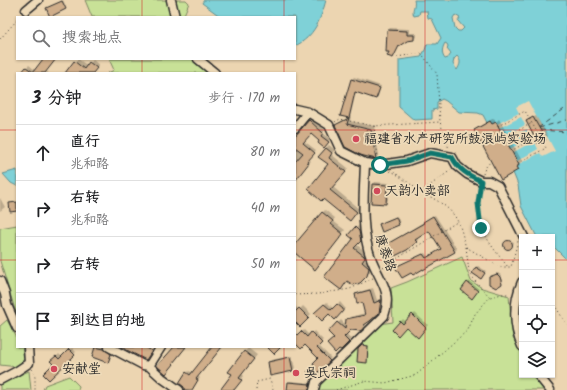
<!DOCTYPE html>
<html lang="zh">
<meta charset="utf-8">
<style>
:root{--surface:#fff;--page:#f2f2f2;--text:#202124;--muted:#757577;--line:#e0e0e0}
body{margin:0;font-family:Kalam,"LXGW WenKai TC",sans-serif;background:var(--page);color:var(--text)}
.controls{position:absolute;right:12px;bottom:12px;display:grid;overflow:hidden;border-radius:0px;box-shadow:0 1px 3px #0004}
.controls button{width:36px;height:36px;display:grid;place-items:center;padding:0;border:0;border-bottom:1px solid var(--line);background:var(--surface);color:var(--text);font:20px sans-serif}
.stop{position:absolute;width:12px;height:12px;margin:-9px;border:3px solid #0f766e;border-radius:50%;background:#fff}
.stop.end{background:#0f766e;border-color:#fff;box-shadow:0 1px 4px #0008}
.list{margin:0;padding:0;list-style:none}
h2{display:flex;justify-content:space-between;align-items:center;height:52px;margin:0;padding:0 16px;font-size:17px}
h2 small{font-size:13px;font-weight:400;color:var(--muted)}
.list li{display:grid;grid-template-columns:26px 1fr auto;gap:12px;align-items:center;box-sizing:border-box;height:56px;padding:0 16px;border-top:1px solid var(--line)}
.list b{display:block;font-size:15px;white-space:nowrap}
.list p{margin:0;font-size:13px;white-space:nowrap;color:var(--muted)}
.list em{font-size:13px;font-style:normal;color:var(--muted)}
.icon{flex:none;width:22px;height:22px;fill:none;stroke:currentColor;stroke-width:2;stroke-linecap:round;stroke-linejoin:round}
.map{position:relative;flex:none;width:567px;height:390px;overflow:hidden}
.search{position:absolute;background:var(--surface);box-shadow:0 1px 3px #0004;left:16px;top:16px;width:280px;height:44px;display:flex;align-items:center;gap:10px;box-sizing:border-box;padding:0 14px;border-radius:0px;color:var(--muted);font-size:15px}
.panel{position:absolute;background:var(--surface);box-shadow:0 1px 3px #0004;left:16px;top:72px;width:280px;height:276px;border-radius:0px}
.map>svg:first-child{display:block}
.green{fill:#c8e197;stroke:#7a8661}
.water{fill:#7fd1d7;stroke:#5d8f92;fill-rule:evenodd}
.pier{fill:#ecd5b1}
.shadow{fill:#0003}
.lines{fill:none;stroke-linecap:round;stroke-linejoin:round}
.ferry{stroke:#3c4c4d;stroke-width:1;stroke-dasharray:5 4;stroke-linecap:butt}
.building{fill:#d0ae8a;stroke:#2b2b2b}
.minor-casing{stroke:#2b2b2b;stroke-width:11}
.path{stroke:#2b2b2b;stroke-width:1;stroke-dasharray:1 3;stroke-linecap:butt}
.minor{stroke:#eedab8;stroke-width:8}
.route{stroke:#0f766e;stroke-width:5}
.grid{fill:none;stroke:#d62828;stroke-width:1;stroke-opacity:0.55}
.poi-dot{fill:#d1495b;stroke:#eedab8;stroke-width:1.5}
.labels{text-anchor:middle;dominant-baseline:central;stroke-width:3.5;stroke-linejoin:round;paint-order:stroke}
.poi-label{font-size:13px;fill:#2b2b2b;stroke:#eedab8;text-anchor:start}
.street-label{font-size:13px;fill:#2b2b2b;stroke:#eedab8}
</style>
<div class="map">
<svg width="567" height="390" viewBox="0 0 567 390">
<rect width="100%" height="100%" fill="#ecd5b1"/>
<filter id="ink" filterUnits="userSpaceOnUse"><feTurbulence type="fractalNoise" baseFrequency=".025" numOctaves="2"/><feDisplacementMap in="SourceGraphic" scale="8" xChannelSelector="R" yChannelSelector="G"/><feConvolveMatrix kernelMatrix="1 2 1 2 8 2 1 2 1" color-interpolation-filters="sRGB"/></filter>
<g filter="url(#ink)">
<!-- green -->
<path class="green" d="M 85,0 L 186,0 L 189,3 L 183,17 L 92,17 Z
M 109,59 L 196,59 L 208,73 L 108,73 L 114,70 Z
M 17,225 L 17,316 L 0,261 L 0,228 Z
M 462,257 L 471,281 L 482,288 L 509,296 L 513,338 L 522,354 L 522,375 L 534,375 L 544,390 L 316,390 L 319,381 L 379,324 L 393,322 L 391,288 L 407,282 Z
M 7,320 L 17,338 L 17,347 L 22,347 L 24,359 L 18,367 L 0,365 L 0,326 Z
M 29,371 L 31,390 L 0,390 L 0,383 Z
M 69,376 L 79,386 L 78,390 L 43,390 L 45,385 Z"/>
<!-- water -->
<path class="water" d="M 204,0 L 326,0 C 321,19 314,37 295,46 L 295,17 L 221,17 L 202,3 Z
M 414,0 L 567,0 L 567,260 L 552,245 L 552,237 L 537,237 L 521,206 L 518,185 L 514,175 L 483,115 L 478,113 L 459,112 L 446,101 L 442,99 L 437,102 L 437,109 L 432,110 L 432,119 L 414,120 L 399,107 L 399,60 L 421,57 L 425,50 L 427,44 L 437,44 L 441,38 L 432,19 L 428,18 L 427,11 L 420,11 L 419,15 L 414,16 C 411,9 416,6 414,0 ZM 455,15 L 460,18 L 458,21 L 464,28 L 461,31 L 458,31 L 455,28 L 453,18 ZM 445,43 L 447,44 L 448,46 L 447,49 L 451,54 L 448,58 L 445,59 C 441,54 442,48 445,43 ZM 457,56 C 462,61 460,65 457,70 L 453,64 L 454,59 Z
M 17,170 L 17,186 L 11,183 L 3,174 Z"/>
<!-- pier -->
<path class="pier" d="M 528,101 L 555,151 L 543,157 L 540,153 L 519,164 L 517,161 L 538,149 L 534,141 L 512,153 L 510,149 L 532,137 L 527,129 L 506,140 L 504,136 L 525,125 L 521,117 L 499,128 L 497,124 L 519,113 L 516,107 Z"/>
<!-- shadow -->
<path class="shadow" d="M 63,0 L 66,7 L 65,8 L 49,7 Z
M 390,28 L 409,29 L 409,33 L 416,33 L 416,37 L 414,39 L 407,40 L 400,44 L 393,57 L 390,51 L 387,51 L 388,30 Z
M 44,59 L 55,59 L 46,71 L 49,73 L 22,73 L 29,65 L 35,70 Z
M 78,59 L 88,66 L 93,60 L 99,65 L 93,73 L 66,73 Z
M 354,77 L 381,86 L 378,96 L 376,98 L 356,92 L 350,117 L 351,116 L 350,121 L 374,126 L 379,155 L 376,158 L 336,125 L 340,122 L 349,117 L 341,115 L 352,79 Z
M 536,116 L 548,136 L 545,139 L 530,119 Z
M 312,118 L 325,130 L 323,133 L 330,139 L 327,144 L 311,133 L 304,141 L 316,150 L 309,159 L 311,161 L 295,180 L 295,138 Z
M 494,118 L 496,122 L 499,119 L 522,161 L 519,164 L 520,166 L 517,169 L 475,130 L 478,127 Z
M 329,145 L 335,150 L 331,154 L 348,168 L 333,187 L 359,209 L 353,216 L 323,197 L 329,164 L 326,148 Z
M 375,182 L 389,183 L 388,200 L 386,203 L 373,185 Z
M 0,198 L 5,207 L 0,211 Z
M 325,210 L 335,218 L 333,221 L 345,230 L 318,266 L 295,252 L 295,245 Z
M 435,215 L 457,249 L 455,251 L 424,269 L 398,266 L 425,253 L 428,257 L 442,249 L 429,230 L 417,238 L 418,240 L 416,242 L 381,248 Z
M 397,216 L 400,223 L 399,224 L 380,224 Z
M 359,225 L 362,228 L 363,237 L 357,245 L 367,253 L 368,254 L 364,259 L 371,265 L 370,272 L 360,282 L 348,280 L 341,289 L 354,239 L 350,235 Z
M 509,240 L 514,242 L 512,247 L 508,249 L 505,245 Z
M 478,266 L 486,271 L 482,276 L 473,272 Z
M 498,273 L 501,275 L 503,281 L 496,287 L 490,277 Z
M 469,281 L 479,289 L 474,296 L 468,283 Z
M 373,288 L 377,300 L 384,298 L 382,309 L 370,321 L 366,323 L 366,325 L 360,330 L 350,329 L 346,333 L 351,339 L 341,349 L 335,338 L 329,332 L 341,320 L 346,325 L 347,320 L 350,317 L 365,313 L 363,301 L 356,295 L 359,292 Z
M 327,302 L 334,309 L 340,302 L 345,308 L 335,318 L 329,313 L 316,313 Z
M 295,306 L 299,310 L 303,306 L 311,314 L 300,325 L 295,320 Z
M 415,313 L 428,325 L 417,336 L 406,326 L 393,330 L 403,319 L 406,322 Z
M 304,330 L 310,336 L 314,331 L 323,340 L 318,345 L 331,358 L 313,376 L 319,358 L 305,344 L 295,342 L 295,339 Z
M 364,345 L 369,345 L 368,360 L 366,362 L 359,349 Z
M 96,347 L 107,347 L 113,352 L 110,359 L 108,362 L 93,356 Z
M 214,347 L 221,347 L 198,376 L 200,378 L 191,390 L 185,390 L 187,373 L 189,371 L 193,373 Z
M 72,348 L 76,352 L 49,378 L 55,364 L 52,361 L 59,354 L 62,357 Z
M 248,348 L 257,355 L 242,374 L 244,376 L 234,390 L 221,390 L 233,374 L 230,371 Z
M 292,356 L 295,368 L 293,370 L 269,363 L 271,360 Z
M 290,381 L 311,383 L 310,390 L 288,390 L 289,383 Z"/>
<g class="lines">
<!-- ferry -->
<path class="ferry" d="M 538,128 L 567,107
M 539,128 L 567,120
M 540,130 L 567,132"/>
</g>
<!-- building -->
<path class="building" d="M 62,1 L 66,9 L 50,17 L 46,8 Z
M 387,30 L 407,31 L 407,35 L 414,35 L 414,40 L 407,41 L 399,46 L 393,58 L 387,56 L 389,52 L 386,52 Z
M 43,59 L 56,59 L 45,73 L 21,73 L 26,67 L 33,72 Z
M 74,61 L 84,69 L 89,62 L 97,68 L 93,73 L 65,73 Z
M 351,79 L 380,88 L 376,99 L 355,92 L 349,118 L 340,116 Z
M 533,117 L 546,140 L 538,144 L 526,121 Z
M 349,118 L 347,124 L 371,130 L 376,159 L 360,155 L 345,147 L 335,125 Z
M 309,120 L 323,133 L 321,136 L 329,142 L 324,148 L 318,143 L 319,141 L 311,134 L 303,143 L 315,153 L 307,162 L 309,163 L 295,181 L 295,162 L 303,153 L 295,147 L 295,136 Z
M 490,121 L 492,124 L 496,122 L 519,165 L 516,167 L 518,170 L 501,180 L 474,130 Z
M 326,148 L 332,153 L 329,158 L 346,172 L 330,190 L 357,212 L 350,221 L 323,199 L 321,201 L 308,189 L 328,164 L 318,157 Z
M 372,184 L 387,185 L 386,204 L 371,203 Z
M 17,202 L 17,211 L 10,212 L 9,203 Z
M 322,212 L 333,221 L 331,224 L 343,234 L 315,270 L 295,253 L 295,244 Z
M 433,216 L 455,252 L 423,270 L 423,269 L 413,275 L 411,273 L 402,278 L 395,267 L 423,254 L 426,258 L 441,249 L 434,238 L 433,238 L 429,231 L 415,240 L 417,242 L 407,250 L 387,260 L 380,248 L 424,223 L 423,222 Z
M 396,217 L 399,225 L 382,232 L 379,224 Z
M 355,227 L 359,231 L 361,241 L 354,248 L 364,256 L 365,258 L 362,262 L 369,268 L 367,276 L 360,283 L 353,285 L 347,281 L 341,290 L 324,277 L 353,239 L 348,235 Z
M503.5 245a4.5 4.5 0 1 1 9 0a4.5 4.5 0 1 1-9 0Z
M 476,267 L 485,273 L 481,279 L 472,273 Z
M 497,274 L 500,277 L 502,284 L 496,288 L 489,284 L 489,277 Z
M 467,282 L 478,291 L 472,299 L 461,290 Z
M 370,290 L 374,303 L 381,300 L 379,313 L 370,321 L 364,325 L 363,329 L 360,331 L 351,330 L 344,337 L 349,342 L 341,350 L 339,349 L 335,353 L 327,344 L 334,338 L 328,332 L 337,322 L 345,329 L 346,319 L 365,315 L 362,303 L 357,304 L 355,294 Z
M 324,304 L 331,310 L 337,304 L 343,309 L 343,311 L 335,320 L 329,314 L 322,321 L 314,313 Z
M 299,308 L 309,318 L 300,327 L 295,322 L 295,312 Z
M 412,314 L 426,328 L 418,338 L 406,327 L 398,336 L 392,330 L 400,321 L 403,324 Z
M 301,331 L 307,337 L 311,332 L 322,343 L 317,348 L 330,361 L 313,377 L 307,372 L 314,365 L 313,363 L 318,358 L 305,345 L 301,349 L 295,343 L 295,337 Z
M 362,345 L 368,346 L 367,363 L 357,362 L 358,349 Z
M 95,347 L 104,349 L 111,354 L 108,363 L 92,357 Z
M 121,347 L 145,347 L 152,351 L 146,360 Z
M 174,347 L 186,347 L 173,363 L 174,364 L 166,374 L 157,366 Z
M 212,347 L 222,347 L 196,379 L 198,380 L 192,390 L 184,390 L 184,387 L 179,383 L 186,372 L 190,375 Z
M 267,347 L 281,347 L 274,354 Z
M 69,349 L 75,355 L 49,380 L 43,374 L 53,364 L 50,361 L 56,356 L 59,359 Z
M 244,351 L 254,359 L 239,378 L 242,380 L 234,390 L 220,390 L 232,374 L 228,372 Z
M 290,357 L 293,371 L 270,376 L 268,362 Z
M 288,382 L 310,384 L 309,390 L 287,390 Z"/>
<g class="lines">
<!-- minor casing -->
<g class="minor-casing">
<path id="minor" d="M 171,0 L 175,17
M 26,10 L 38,0
M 198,59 L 215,73
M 295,109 L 308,112 L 329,125 L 341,151 L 365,163 C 364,194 360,229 371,258 C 379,280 393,291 384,316 L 316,382 L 314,390
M 295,128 L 308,112
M 365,163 L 380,165 L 407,161 L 430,153 L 452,157 L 457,166 L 467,174 L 481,181 L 489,181 L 498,186 L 524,237
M 0,281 L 5,294 L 7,305 L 17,328
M 522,282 C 513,302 513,326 522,346
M 109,347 L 143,365 L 149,366 L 162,378 L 179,390
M 149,366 L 161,347
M 538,375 L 550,390
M 0,380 L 17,371 L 29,363 L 28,347"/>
</g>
<!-- path -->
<path class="path" d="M 0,39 L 17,20
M 397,57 L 421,53 L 437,74 L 440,122 L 449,149
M 335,122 L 340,119 L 374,126 L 440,122
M 374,126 L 378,157
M 498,126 L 525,111 L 546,148 L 518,163
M 505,138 L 532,123
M 511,151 L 539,135
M 451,170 L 421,192 C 435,199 451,207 458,222 C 462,230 463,239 466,247 L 500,267 L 511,267 L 518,241
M 390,171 L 395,173 L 421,192
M 483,174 L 485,168 L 491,161
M 480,189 C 476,228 485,238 508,267
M 466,247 L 469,271 L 475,281 L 490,297
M 383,267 L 457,222
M 295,295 L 318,294 L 350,289 L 373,278
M 552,301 L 567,325
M 32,369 L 35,377 L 35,390
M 256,390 L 257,382 L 270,379 L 273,390
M 336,390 L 364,381 L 385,383 L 416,375 L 468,330 L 475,314 L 490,297 L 502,294 L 510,294"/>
<!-- minor -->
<use href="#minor" class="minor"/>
</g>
</g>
<g class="lines" filter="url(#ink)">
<!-- route -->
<path class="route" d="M 380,165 L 407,161 L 430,153 L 452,157 C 459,170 468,175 481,181 L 478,203 L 481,228"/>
</g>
<!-- grid -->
<path class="grid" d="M 142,0 L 142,17M 284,0 L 284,17M 425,0 L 425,390M 142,59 L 142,73M 284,59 L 284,73M 0,130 L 17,130M 295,130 L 567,130M 0,260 L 17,260M 295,260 L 522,260M 552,260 L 567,260M 142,347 L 142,390M 284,347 L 284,390"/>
<!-- markers -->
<g class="poi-dot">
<circle cx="356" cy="139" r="4"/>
<circle cx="377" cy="191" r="4"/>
<circle cx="54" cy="369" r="4"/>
<circle cx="296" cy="373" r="4"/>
</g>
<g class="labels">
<!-- poi labels -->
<g class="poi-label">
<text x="364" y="139">福建省水产研究所鼓浪屿实验场</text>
<text x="385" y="191">天韵小卖部</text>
<text x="62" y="369">安献堂</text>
<text x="304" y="373">吴氏宗祠</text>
</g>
<!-- street labels -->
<g class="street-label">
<text transform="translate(385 253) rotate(71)">康泰路</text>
</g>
</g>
</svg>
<div class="controls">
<button>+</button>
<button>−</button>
<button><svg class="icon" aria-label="locate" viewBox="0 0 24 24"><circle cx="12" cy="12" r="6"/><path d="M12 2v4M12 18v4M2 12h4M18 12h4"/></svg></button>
<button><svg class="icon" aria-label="layers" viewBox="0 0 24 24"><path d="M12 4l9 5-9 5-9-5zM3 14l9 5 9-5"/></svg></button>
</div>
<div class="stop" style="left:380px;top:165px"></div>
<div class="stop end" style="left:481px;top:228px"></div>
<div class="search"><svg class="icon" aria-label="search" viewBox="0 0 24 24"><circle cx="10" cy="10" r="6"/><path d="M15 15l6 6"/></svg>搜索地点</div>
<section class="panel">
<h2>3 分钟<small>步行 · 170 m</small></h2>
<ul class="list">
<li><svg class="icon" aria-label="ahead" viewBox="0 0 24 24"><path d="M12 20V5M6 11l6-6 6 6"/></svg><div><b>直行</b><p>兆和路</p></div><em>80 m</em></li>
<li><svg class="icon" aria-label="right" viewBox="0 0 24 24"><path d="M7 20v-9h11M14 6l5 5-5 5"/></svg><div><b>右转</b><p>兆和路</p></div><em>40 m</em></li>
<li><svg class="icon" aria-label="right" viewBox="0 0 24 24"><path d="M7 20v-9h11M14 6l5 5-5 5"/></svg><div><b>右转</b></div><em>50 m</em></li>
<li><svg class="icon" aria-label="arrive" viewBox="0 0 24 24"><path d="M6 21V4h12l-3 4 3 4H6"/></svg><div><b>到达目的地</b></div></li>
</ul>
</section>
</div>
